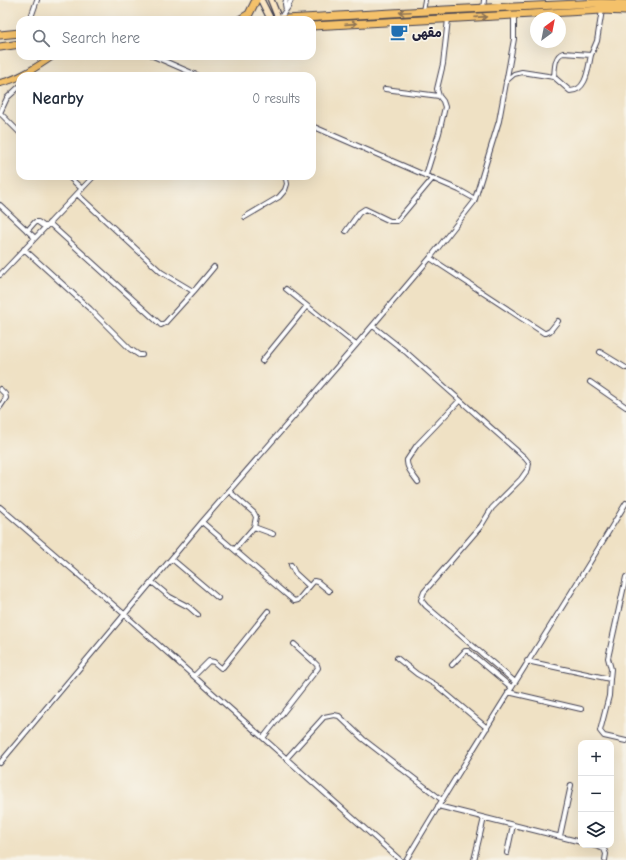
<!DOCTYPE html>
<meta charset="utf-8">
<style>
:root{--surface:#fff;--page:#f2f2f3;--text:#1f2937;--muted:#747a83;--line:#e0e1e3}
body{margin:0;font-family:"Comic Neue","Playpen Sans Arabic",sans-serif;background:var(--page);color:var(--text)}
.controls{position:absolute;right:12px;bottom:12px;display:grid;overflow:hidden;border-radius:8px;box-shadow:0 4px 16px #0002}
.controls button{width:36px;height:36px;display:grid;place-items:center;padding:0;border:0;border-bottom:1px solid var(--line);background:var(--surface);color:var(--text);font:20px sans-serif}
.compass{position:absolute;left:530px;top:12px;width:36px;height:36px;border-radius:50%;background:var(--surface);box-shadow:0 4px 16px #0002;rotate:32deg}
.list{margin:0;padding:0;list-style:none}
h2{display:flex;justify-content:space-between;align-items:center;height:52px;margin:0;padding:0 16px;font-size:17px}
h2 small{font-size:13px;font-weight:400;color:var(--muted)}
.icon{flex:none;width:22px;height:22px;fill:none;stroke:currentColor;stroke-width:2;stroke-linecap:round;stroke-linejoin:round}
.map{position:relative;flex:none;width:626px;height:860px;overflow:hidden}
.search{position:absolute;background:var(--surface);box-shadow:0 4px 16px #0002;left:16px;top:16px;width:300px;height:44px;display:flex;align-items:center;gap:10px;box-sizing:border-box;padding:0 14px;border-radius:12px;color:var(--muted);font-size:15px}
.panel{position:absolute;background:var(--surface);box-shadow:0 4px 16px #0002;left:16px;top:72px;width:300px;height:108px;border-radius:12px}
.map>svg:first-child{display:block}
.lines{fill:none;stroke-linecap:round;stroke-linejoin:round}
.street-casing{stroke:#413f50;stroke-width:6}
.secondary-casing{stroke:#413f50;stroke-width:8}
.primary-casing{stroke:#413f50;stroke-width:8}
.highway-casing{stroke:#413f50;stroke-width:9}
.street{stroke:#fff;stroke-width:4}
.secondary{stroke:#fbe6c4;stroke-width:5.5}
.primary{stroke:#f4c16b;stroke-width:6}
.highway{stroke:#f4c16b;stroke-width:7}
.oneway{stroke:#8b7253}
.labels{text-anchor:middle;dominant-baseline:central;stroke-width:3.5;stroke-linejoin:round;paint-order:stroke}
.poi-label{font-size:13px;font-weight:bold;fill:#22223b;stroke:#f7f3e8;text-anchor:start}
</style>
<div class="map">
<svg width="626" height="860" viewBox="0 0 626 860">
<rect width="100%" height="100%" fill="#f7f3e8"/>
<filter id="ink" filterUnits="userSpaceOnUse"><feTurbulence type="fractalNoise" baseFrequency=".025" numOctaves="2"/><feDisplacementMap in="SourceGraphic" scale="8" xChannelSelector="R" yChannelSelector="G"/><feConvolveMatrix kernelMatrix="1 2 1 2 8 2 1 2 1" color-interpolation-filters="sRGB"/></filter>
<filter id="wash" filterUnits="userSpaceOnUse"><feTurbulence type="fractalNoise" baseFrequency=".012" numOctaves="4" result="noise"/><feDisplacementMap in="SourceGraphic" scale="16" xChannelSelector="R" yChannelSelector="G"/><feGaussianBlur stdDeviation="0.9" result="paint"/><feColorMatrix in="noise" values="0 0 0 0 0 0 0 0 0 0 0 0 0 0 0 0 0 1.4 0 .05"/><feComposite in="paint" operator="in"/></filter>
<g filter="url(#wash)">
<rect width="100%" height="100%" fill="#efe1c4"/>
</g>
<g filter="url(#ink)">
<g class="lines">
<!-- street casing -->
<g class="street-casing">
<path id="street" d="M 483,9 L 484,0
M 286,10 L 285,4 L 286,0
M 423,11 L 425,0
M 30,20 L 37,0
M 279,20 L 288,7 L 291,0
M 153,56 L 199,76
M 554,77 L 570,91 C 587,91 588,68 591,55
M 506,81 L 514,74 L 522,72 L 554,77 C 555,69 554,56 563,53 L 591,55 L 597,41 L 602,10
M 385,89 L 439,96
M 0,113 L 7,98 L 20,86
M 0,113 L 20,133
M 426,175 L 439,133 L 445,107 L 443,101 L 439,96 L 437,89 L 443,64 L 448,19
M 68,176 L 82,189
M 77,194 L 161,272 L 191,290 L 194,291 L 214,267
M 475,199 L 499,121 L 514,39 L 514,15
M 0,205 L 35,238
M 245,217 L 279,197 L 285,190 L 287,184 L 286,179 L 283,176
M 49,223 L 161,325 L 165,323 L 194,291
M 27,231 L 35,222 L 38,222 L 45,227
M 346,231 L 359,213 L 365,209 L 390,221 L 397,221 L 433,178
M 24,249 L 90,309 L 130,349 L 139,355 L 142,355
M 430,258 L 544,333 L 546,333 L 550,331 L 558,321
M 0,275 L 94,176
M 286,289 L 356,345
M 373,326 L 407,353 L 525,458 L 529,463 L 528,469 L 521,479 L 492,508 L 481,526 L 424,592 L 421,600 L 426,606 L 514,681
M 600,352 L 626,368
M 262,361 L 306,307
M 590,382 L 626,407
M 0,389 L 5,394 L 6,398 L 0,407
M 418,482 C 414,476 406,468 407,460 L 417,445 L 460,400
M 229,491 L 254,513 L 256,517 L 254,527 L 235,549
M 0,507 L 124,614 L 400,860
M 202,522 L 294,601 L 298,600 L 314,581 L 318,582 L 329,591
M 254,527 L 273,534
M 172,559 L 218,598
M 291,565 L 295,573 L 309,586
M 152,582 L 170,597 L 189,607 L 198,615
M 397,658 L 417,674 L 436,685 L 487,728
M 527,661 L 610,679 L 609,696 L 600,731 L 604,736 L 626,741
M 452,665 L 465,651 L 468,651 L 511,687
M 194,676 L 209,661 L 214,662 L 221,668 L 223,667 L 268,611
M 610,679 L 611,669 L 608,658 L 626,577
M 508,692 L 581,709
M 263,738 L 318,668 L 317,665 L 314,662 L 294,644
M 286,759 L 324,717 L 334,715 L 339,716 L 363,739 L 442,800
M 0,763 L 202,522 L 356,345 L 430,258 L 474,202 L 475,199 L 459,190 L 312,126
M 438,806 L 581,842
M 560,836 L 571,785
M 592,845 L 604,849 L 606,854 L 605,860
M 507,853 L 513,825
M 406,860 C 477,740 554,623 626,503
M 474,860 L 484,818"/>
</g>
<!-- secondary casing -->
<g class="secondary-casing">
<path id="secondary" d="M 261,0 L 271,20
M 271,0 L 279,20"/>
</g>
<!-- primary casing -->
<g class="primary-casing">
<path id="primary" d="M 0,83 C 20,79 36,67 53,56"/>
</g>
<!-- highway casing -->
<g class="highway-casing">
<path id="highway" d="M 239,20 L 249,14 L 256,0
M 268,20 L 445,10 L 600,3 L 626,4
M 312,26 L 514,15 L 602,10 L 626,11
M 0,35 L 20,33
M 0,47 L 20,44"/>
</g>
<!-- street -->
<use href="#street" class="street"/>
<!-- secondary -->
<use href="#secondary" class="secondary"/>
<!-- primary -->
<use href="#primary" class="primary"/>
<!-- highway -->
<use href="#highway" class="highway"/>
</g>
<!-- one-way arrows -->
<defs><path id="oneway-shaft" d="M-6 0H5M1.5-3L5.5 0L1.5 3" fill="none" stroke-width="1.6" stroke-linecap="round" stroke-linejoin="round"/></defs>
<g class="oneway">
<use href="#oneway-shaft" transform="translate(405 12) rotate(177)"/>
<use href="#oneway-shaft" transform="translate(481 17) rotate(-4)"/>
<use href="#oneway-shaft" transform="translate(351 24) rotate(-4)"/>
</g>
</g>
<!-- icons -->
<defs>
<g id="cafe-bare" transform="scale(1.38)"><path d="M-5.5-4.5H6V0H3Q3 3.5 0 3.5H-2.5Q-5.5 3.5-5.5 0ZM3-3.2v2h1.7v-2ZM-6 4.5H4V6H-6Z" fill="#1f6fb2" stroke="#f7f3e8" stroke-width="2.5" paint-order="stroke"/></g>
</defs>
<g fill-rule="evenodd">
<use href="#cafe-bare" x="399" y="32"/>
</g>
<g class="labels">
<!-- poi labels -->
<g class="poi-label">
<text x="412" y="32">مقهى</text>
</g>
</g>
</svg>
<div class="controls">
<button>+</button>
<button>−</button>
<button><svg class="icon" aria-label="layers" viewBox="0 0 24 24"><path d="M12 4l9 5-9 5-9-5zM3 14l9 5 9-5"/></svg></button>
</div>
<svg class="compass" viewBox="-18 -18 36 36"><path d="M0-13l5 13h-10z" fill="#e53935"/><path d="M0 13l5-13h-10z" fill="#747a83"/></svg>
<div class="search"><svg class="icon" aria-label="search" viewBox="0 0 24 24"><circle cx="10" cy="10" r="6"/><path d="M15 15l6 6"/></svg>Search here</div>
<section class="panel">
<h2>Nearby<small>0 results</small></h2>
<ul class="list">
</ul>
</section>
</div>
